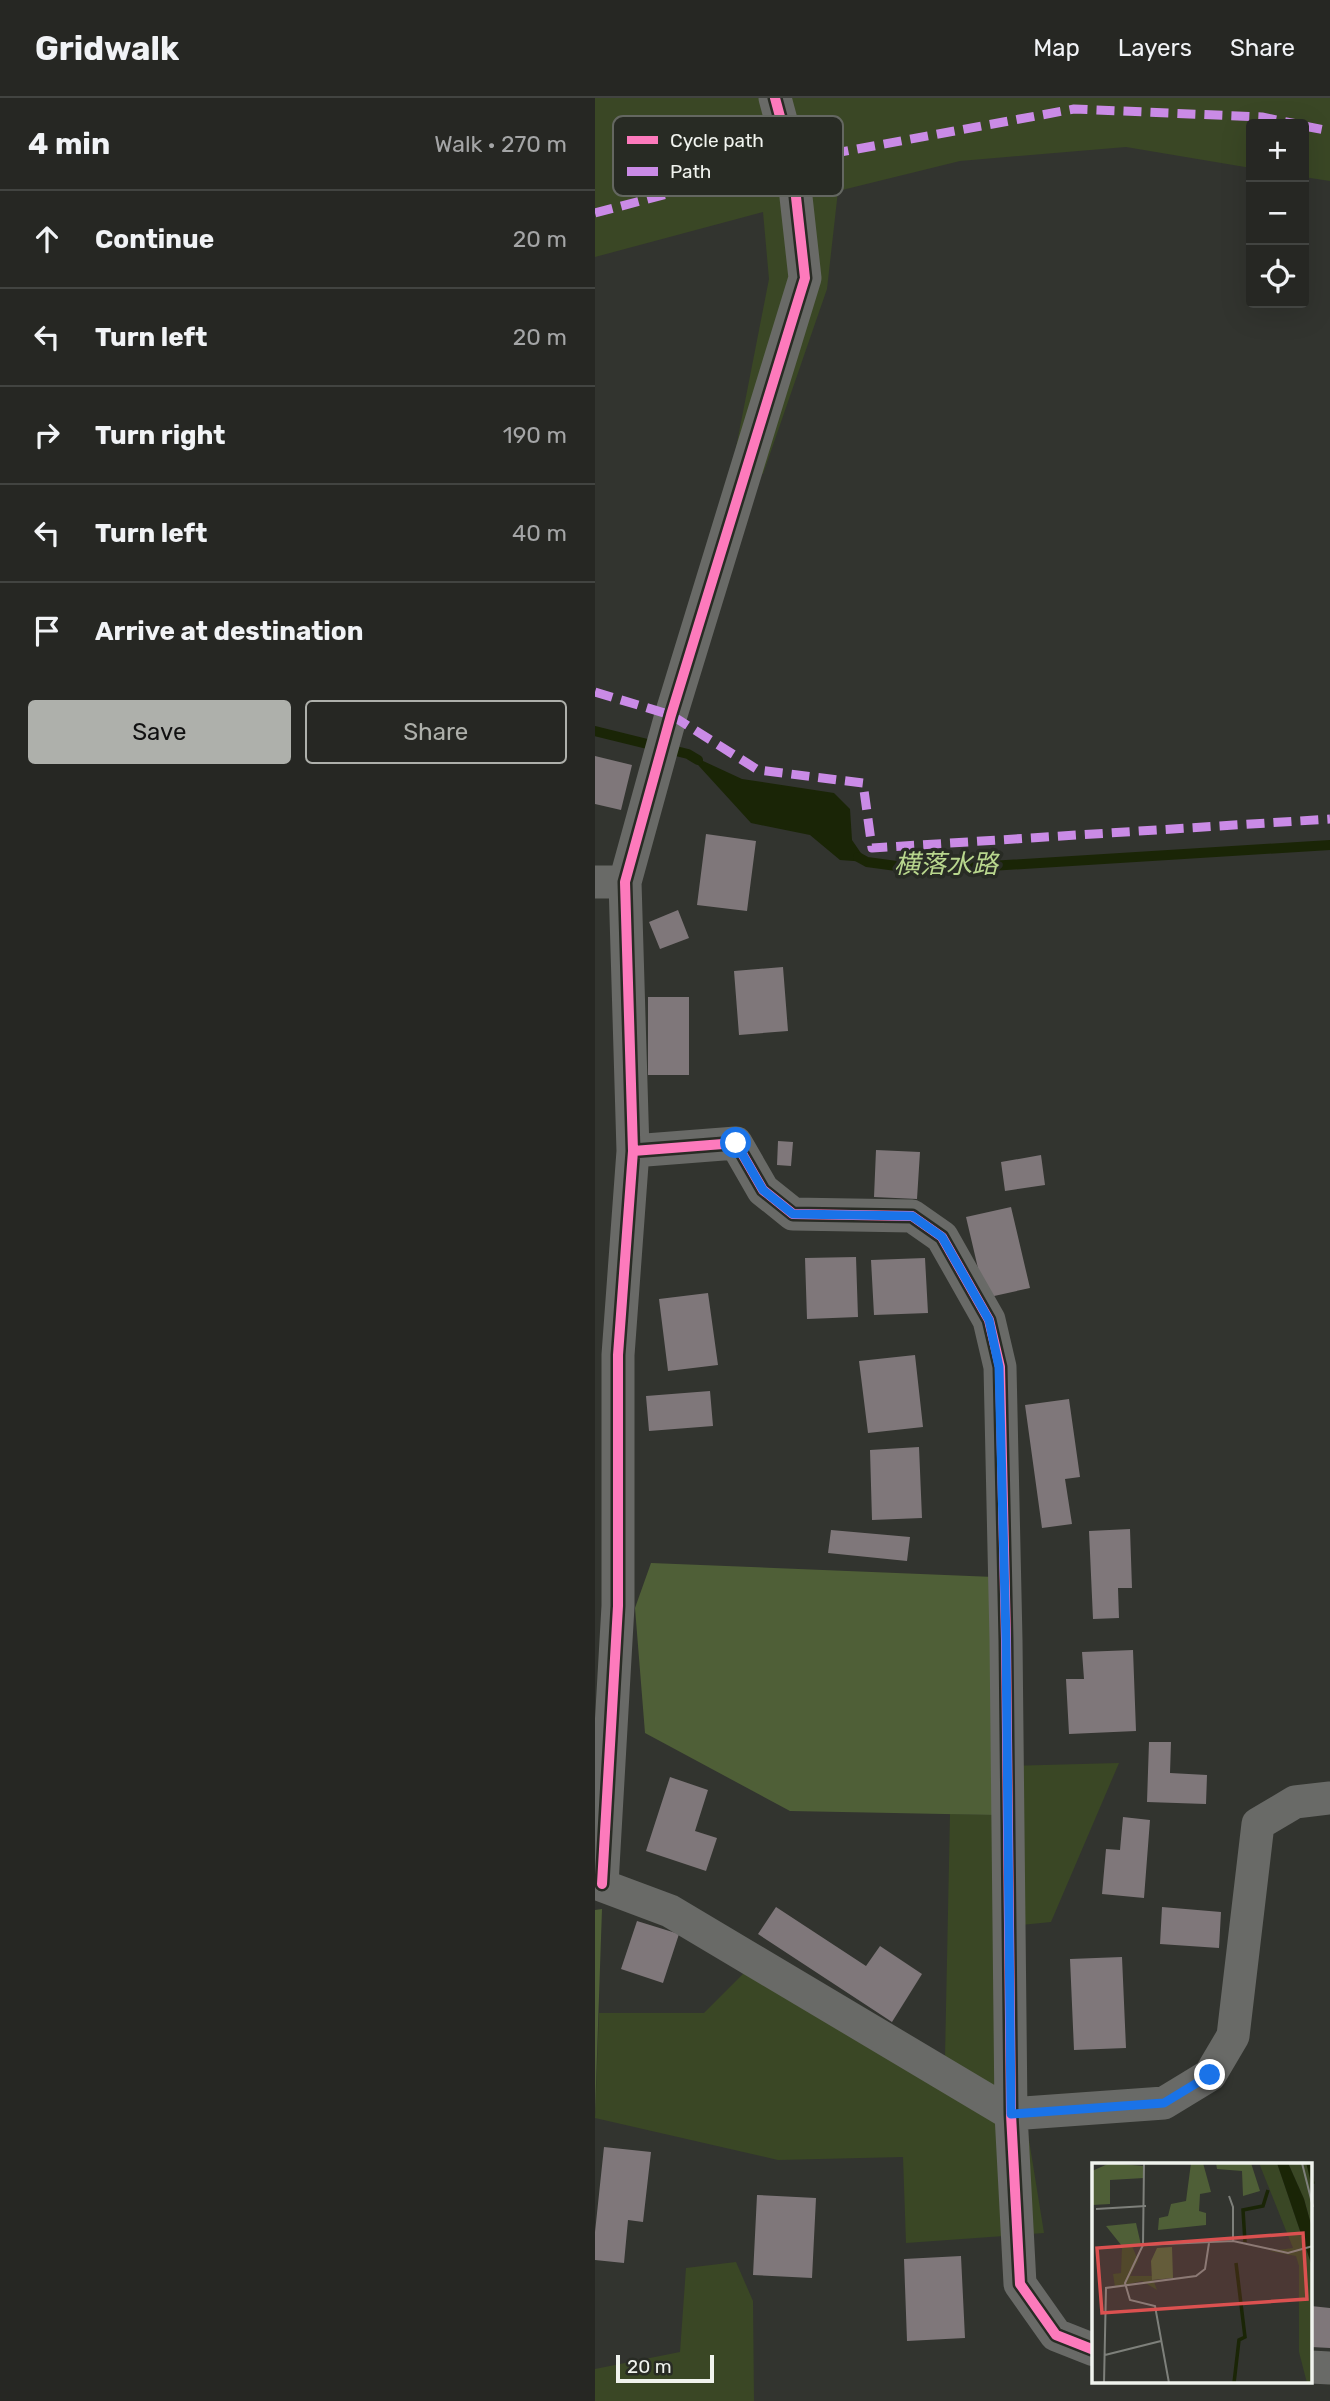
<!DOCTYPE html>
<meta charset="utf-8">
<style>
:root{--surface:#262723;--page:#323330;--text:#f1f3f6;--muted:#a4a5a6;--line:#424441;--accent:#aeb0ab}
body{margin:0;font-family:Rubik,"Noto Sans JP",sans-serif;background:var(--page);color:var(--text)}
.controls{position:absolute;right:21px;top:21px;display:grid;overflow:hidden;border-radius:7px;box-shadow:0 7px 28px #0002}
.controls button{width:63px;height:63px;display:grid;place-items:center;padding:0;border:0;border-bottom:2px solid var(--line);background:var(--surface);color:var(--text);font:35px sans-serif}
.scale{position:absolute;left:21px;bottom:18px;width:98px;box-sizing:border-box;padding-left:7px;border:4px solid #f0f3ee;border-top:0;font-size:19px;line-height:24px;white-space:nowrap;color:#f0f3ee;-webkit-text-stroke:5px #282b24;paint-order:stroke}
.stop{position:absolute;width:21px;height:21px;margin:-16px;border:5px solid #1a73e8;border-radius:50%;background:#fff}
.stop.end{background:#1a73e8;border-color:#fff;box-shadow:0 2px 7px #0008}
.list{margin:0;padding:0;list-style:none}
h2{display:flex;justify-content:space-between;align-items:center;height:91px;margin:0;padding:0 28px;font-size:30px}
h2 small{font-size:23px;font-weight:400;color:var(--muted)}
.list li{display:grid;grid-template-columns:46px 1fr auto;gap:21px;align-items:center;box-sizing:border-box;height:98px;padding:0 28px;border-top:2px solid var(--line)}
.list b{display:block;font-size:26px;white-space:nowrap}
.list em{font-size:23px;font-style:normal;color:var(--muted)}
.actions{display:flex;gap:14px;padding:21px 28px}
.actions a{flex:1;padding:16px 0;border:2px solid var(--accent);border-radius:7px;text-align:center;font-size:24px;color:var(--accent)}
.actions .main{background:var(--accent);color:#111}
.icon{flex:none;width:38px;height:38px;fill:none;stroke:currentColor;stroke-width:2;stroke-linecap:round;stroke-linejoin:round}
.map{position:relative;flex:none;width:735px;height:2303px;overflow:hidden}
header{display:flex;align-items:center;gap:42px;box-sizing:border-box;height:98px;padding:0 35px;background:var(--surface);border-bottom:2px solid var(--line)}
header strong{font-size:33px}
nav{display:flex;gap:38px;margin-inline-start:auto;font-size:24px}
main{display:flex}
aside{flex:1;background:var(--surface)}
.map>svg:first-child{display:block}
.green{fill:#3a4725}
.forest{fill:#4f5f37}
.water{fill:#1a2506}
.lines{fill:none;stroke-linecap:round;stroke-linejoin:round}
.stream{stroke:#1a2506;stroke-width:10}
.building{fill:#7f777a}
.street{stroke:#696a67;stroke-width:33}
.quiet{stroke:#ca8be6;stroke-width:9;stroke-dasharray:18 9;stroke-linecap:butt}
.cycleway-casing{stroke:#282b24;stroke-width:15}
.cycleway{stroke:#fd7abc;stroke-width:10}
.route{stroke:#1a73e8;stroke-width:9}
.labels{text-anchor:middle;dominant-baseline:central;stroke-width:7;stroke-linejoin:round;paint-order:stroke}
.water-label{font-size:26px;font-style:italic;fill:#b8d68d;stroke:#282b24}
.inset-river{fill:none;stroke:#1a2506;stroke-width:3.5}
.inset-road{fill:none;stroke:#7e807b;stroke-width:2}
.view{fill:#db5150;fill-opacity:0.15;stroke:#db5150;stroke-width:3.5}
.inset-edge{fill:none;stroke:#f0f3ee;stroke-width:3.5}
.key{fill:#282b24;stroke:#646761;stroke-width:2}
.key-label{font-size:19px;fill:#f0f3ee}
</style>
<header>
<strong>Gridwalk</strong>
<nav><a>Map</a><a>Layers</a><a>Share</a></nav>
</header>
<main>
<aside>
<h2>4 min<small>Walk · 270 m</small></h2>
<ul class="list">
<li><svg class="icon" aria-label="ahead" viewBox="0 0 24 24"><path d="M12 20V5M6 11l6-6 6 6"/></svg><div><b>Continue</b></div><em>20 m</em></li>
<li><svg class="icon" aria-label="left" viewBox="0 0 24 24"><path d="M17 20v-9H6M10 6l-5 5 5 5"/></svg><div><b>Turn left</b></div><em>20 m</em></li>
<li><svg class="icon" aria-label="right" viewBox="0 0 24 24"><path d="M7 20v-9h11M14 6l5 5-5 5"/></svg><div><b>Turn right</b></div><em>190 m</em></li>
<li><svg class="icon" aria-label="left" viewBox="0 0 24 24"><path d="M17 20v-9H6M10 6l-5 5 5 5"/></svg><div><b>Turn left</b></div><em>40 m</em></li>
<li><svg class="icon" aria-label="arrive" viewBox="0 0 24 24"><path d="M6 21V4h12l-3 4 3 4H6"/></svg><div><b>Arrive at destination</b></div></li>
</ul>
<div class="actions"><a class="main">Save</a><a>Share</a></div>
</aside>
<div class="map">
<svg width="735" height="2303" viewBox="0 0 735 2303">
<rect width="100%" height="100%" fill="#32342f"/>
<!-- green -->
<path class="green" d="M 0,0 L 735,0 L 735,83 L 709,79 L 709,26 L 656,26 L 656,70 L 531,49 L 365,63 L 243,93 L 232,191 L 168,376 L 138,365 L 174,181 L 168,114 L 0,159 Z
M 524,1665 L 456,1824 L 407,1829 L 433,2036 L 449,2135 L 311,2145 L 308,2059 L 183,2062 L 0,2020 L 4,1915 L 109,1915 L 165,1859 L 350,1959 L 355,1716 L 401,1717 L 413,1668 Z
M 141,2164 L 158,2203 L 159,2303 L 0,2303 L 0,2271 L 85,2254 L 91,2170 Z"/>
<!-- forest -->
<path class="forest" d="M 56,1465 L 399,1479 L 401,1717 L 195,1713 L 50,1635 L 40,1510 Z
M 7,1811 L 0,2015 L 0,1812 Z"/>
<!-- water -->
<path class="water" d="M 93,656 L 147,681 L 239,695 L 255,711 L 257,742 L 272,764 L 245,762 L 215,737 L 156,725 Z"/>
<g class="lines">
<!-- stream -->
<path class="stream" d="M 0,633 L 93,656 L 103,662
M 263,759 L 272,764 L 331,772 L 735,747"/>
</g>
<!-- building -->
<path class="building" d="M 0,658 L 37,667 L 26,712 L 0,706 Z
M 111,736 L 161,743 L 152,813 L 102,807 Z
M 83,812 L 94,840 L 65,851 L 54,824 Z
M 188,869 L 193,933 L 144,937 L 139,873 Z
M 53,899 L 94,899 L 94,977 L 53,977 Z
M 183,1043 L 198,1044 L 196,1068 L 182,1067 Z
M 281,1052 L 325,1054 L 322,1101 L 279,1099 Z
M 446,1057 L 450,1087 L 410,1093 L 406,1064 Z
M 416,1109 L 435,1190 L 390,1200 L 371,1119 Z
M 261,1159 L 263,1219 L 212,1221 L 210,1160 Z
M 330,1160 L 333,1215 L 279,1217 L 276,1162 Z
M 113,1195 L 123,1267 L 73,1273 L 64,1201 Z
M 320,1257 L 328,1329 L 273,1335 L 264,1263 Z
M 115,1293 L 118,1328 L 54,1333 L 51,1298 Z
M 474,1301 L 485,1379 L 470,1381 L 477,1426 L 447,1430 L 430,1307 Z
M 324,1349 L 327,1420 L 277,1422 L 275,1352 Z
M 535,1431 L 537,1490 L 523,1490 L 524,1520 L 498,1521 L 494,1433 Z
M 236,1432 L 315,1439 L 312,1463 L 233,1455 Z
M 538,1552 L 541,1633 L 474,1636 L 471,1581 L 489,1581 L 487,1554 Z
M 554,1644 L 576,1644 L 575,1675 L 612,1677 L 611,1706 L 552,1704 Z
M 75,1679 L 113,1692 L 100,1733 L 122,1740 L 111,1773 L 51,1753 Z
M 528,1719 L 555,1722 L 549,1800 L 507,1796 L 511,1751 L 525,1752 Z
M 181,1809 L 271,1868 L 285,1848 L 327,1876 L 297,1924 L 163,1836 Z
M 567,1809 L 626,1814 L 624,1850 L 565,1846 Z
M 42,1823 L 84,1836 L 68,1885 L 26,1871 Z
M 527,1859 L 531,1950 L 479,1952 L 475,1861 Z
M 9,2049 L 56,2054 L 48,2124 L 33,2122 L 29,2165 L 0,2162 L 0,2134 Z
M 162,2097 L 221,2100 L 217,2180 L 158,2177 Z
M 366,2158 L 370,2240 L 312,2243 L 309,2161 Z
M 716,2208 L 735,2210 L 735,2250 L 716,2249 Z"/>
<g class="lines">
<!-- street -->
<path class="street" d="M 0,784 L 30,784
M 38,1053 L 141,1045 L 168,1092 L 198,1116 L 317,1118 L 347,1139 L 394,1222 L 405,1269 L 411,1542 L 416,2016 L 425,2186 L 461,2237 L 499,2252
M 0,1785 L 75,1813 L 416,2016 L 569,2005 L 615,1977 L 638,1938 L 663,1726 L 700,1704 L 735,1700
M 7,1786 L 23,1508 L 23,1257 L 38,1053 L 30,784 L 76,617 L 210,180 L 197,63 L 180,0
M 716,2269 L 735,2270"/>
<!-- quiet -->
<path class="quiet" d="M 709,28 L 735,33
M 0,115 L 197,63 L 479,11 L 667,19 L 702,26
M 0,594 L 76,617 L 163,672 L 268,685 L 277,750 L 735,721"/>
<!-- cycleway casing -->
<g class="cycleway-casing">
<path id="cycleway" d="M 38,1053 L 141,1045 L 168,1092 L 198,1116 L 317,1118 L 347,1139 L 394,1222 L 405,1269 L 411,1542 L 416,2016 L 425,2186 L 461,2237 L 499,2252
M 7,1786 L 23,1508 L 23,1257 L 38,1053 L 30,784 L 76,617 L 210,180 L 197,63 L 180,0"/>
</g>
<!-- cycleway -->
<use href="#cycleway" class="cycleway"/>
</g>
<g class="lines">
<!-- route -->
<path class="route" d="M 141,1045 L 168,1092 L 198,1116 L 317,1118 L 347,1139 L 394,1222 L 404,1269 L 411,1542 L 416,2016 L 569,2005 L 615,1977"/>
</g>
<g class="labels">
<!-- water labels -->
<g class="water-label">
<text x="351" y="766">横落水路</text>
</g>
</g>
<!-- overview -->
<g transform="translate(497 2065)">
<rect width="220" height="220" fill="#32342f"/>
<path d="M 167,0 L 185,0 L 220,103 L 220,220 L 215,220 L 207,189 L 207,103 L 204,93 L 178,88 L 201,85 ZM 196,0 L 217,0 L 220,65 L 212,36 ZM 30,83 L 40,83 L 46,97 L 38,113 L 60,113 L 65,127 L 50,118 L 23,124 L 21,111 L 29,110 Z" fill="#3a4725"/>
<path d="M 18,0 L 51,3 L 52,15 L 18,17 L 18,41 L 0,42 L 0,8 ZM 99,0 L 111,0 L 119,29 L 108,31 L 107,48 L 114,50 L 114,62 L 66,67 L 67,55 L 76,53 L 79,41 L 94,38 ZM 124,0 L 159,0 L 168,28 L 151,33 L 150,8 L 125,6 ZM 44,60 L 49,82 L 30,83 L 14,63 ZM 80,84 L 81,115 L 60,117 L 59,98 L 65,85 Z" fill="#4f5f37"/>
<path d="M 185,0 L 196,0 L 212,36 L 220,65 L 220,103 Z" fill="#1a2506"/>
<path class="inset-river" d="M 216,0 L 221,21M 153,79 L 151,47 L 171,43 L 176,27M 142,220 L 147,177 L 153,174 L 144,100"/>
<path class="inset-road" d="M 52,0 L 51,82 L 33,120 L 38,137 L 63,143 L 77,220M 210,0 L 221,44M 137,33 L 141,44 L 141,78M 4,46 L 54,43M 51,82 L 141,78 L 196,90 L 221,83M 13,192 L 69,178M 12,220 L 14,125 L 104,113 L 113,106 L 117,80"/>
<path class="view" d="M 211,70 L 215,136 L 10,150 L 5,85 Z"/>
<rect width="220" height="220" class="inset-edge"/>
</g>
<!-- legend -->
<rect x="18" y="18" width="230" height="80" rx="10" class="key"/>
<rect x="32" y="38" width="31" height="8" fill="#fd7abc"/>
<rect x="32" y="69" width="31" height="9" fill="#ca8be6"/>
<g class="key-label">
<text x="75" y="49">Cycle path</text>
<text x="75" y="80">Path</text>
</g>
</svg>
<div class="controls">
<button>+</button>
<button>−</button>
<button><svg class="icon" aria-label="locate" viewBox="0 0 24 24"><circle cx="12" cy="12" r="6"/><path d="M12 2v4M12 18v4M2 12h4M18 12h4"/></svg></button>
</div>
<div class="scale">20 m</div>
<div class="stop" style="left:141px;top:1045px"></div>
<div class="stop end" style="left:615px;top:1977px"></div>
</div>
</main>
